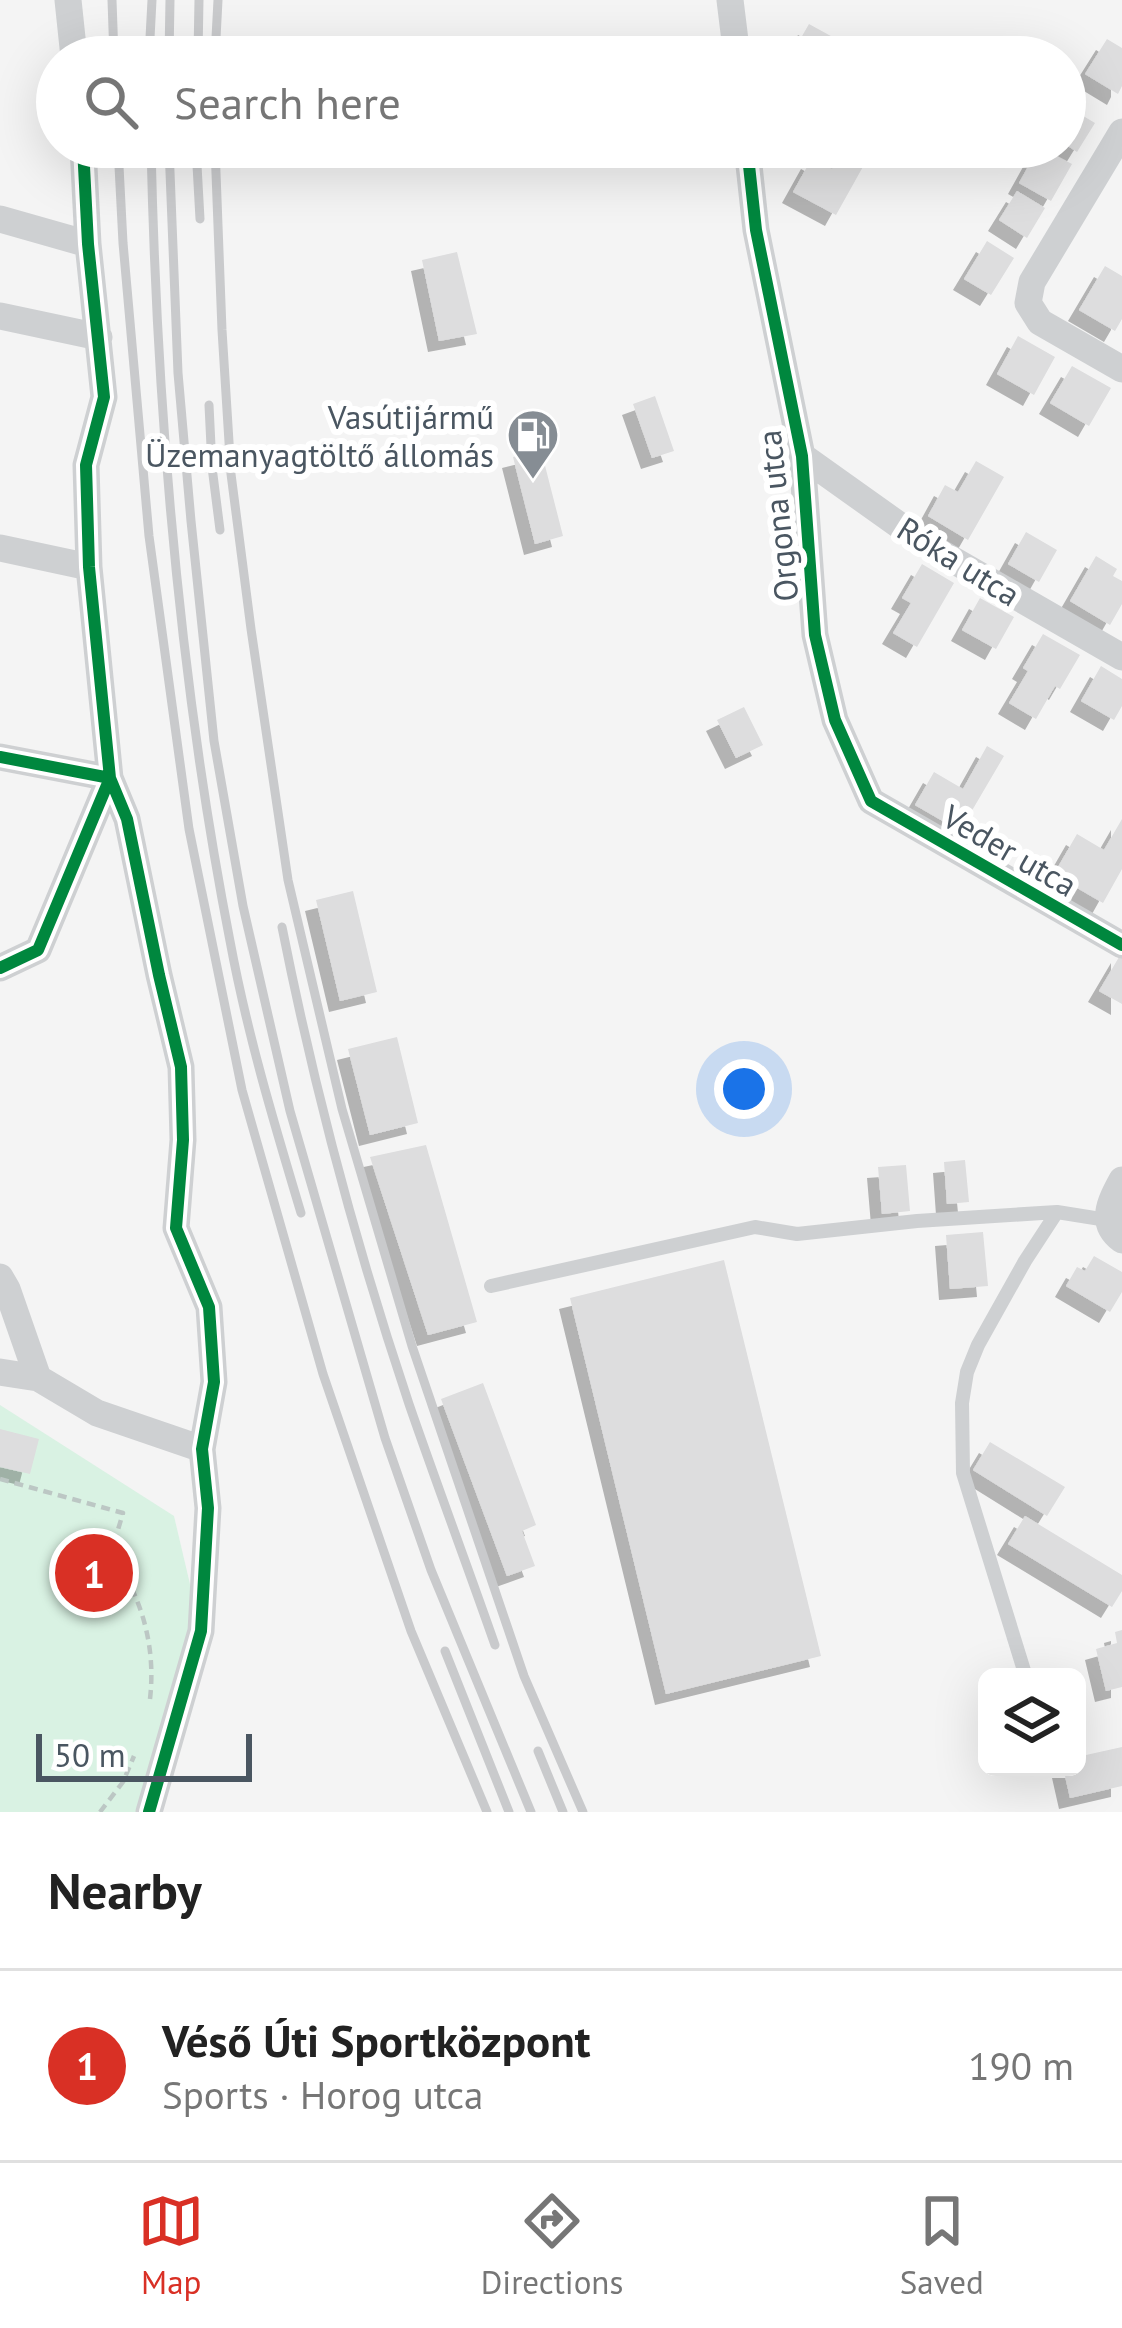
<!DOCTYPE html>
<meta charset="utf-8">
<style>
:root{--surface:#fff;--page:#f6f6f6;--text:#222;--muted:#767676;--line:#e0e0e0;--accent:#d93025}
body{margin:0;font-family:"PT Sans",sans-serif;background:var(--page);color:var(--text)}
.controls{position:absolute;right:36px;bottom:36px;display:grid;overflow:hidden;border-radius:18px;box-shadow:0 12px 48px #0002}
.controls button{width:108px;height:108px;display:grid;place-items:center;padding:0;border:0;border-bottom:3px solid var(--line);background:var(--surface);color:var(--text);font:60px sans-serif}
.scale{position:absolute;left:36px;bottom:30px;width:216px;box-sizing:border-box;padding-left:12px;border:6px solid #4a5661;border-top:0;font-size:33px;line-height:42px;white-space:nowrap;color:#4a5661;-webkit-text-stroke:9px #fff;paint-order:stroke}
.you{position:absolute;left:744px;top:1089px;width:42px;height:42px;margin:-30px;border:9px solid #fff;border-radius:50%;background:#1a73e8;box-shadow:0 0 0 18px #1a73e833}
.badge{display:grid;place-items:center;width:78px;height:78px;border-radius:50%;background:var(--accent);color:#fff;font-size:39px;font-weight:700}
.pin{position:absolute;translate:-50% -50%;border:6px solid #fff;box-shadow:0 3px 12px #0006}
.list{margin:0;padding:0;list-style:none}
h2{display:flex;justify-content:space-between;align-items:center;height:156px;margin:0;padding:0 48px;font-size:51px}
h2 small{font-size:39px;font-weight:400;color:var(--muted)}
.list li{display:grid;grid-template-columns:78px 1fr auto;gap:36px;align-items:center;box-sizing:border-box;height:192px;padding:0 48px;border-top:3px solid var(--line)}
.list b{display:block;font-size:45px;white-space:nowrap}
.list p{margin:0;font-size:39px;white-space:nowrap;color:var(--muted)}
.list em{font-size:39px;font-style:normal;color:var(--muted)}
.icon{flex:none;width:66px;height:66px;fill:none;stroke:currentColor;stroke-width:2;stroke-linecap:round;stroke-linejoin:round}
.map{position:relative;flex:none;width:1122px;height:1812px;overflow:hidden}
.search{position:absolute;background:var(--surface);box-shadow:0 12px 48px #0002;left:36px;right:36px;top:36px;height:132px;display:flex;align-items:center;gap:30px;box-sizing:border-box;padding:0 42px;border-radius:66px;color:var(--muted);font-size:45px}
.sheet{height:348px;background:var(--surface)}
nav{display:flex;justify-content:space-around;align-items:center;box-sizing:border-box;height:168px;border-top:3px solid var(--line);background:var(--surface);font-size:33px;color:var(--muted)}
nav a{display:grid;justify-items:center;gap:6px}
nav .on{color:var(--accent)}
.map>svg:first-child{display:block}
.green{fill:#d9f2e3}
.building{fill:#ddddde;filter:url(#shadow)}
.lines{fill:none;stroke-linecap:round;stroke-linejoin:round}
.path{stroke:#bcc7c4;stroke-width:4.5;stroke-dasharray:9 6;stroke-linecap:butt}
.lane{stroke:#ced0d2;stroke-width:14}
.street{stroke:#ced0d2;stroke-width:27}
.rail{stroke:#c9cacc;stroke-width:9}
.cycleway-casing{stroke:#fff;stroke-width:20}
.cycleway{stroke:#00873e;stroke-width:12}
.labels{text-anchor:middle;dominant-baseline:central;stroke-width:12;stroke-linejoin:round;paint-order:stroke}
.poi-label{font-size:33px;fill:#4a5661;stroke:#fff;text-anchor:end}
.street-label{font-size:33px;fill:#4a5661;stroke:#fff}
</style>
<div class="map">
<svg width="1122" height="1812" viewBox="0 0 1122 1812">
<defs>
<filter id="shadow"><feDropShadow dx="-11" dy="11" stdDeviation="0" flood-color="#0004"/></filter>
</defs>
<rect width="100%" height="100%" fill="#f4f4f4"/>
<!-- green -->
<path class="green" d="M 0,1405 L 174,1516 L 201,1631 L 141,1812 L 0,1812 Z"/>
<!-- building -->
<path class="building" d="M 809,24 L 849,46 L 843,57 L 790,57 Z
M 1107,39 L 1122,48 L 1122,86 L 1118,94 L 1085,74 Z
M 1065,105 L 1095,123 L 1077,152 L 1065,144 Z
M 845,147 L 874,147 L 836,215 L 793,192 L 812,158 L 832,169 Z
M 1039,147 L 1072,164 L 1051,201 L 1019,183 Z
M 1017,191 L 1045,208 L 1027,238 L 999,220 Z
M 987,241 L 1014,258 L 991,295 L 964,279 Z
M 457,252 L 477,334 L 439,341 L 422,260 Z
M 1105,266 L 1122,276 L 1122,319 L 1115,331 L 1079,310 Z
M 1018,336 L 1055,357 L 1034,395 L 997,374 Z
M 1072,366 L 1111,388 L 1089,426 L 1050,403 Z
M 655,396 L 674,451 L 652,458 L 633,404 Z
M 541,450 L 563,536 L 535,544 L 513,457 Z
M 976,461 L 1004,477 L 968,540 L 928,516 L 945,485 L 958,492 Z
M 1026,532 L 1057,550 L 1039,582 L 1008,564 Z
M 1096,556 L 1117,569 L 1113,576 L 1122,581 L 1122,604 L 1110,625 L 1070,601 Z
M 922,564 L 954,583 L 917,647 L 893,633 L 911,603 L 902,598 Z
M 980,598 L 1014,617 L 996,649 L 962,630 Z
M 1043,634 L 1080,655 L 1060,689 L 1055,686 L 1036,719 L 1009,703 L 1028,671 L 1023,668 Z
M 1101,666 L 1122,679 L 1122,706 L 1114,720 L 1081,701 Z
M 744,707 L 763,745 L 736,758 L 717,720 Z
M 987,746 L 1004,756 L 960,831 L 915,805 L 934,772 L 963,789 Z
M 1122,819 L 1122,869 L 1103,903 L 1067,882 L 1071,875 L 1058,867 L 1077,834 L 1104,850 Z
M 353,891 L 377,992 L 340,1001 L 316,900 Z
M 1122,952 L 1122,1004 L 1099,991 Z
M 397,1037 L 418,1123 L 370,1135 L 348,1049 Z
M 426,1145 L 477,1322 L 428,1335 L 370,1157 Z
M 965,1160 L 969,1202 L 947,1204 L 944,1162 Z
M 906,1165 L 910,1211 L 882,1214 L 878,1167 Z
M 983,1232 L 988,1286 L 950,1289 L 946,1235 Z
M 1094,1256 L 1122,1272 L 1122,1292 L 1110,1312 L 1066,1286 L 1077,1267 L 1085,1271 Z
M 724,1260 L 821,1656 L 666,1694 L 570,1298 Z
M 483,1383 L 536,1525 L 522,1531 L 535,1566 L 507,1576 L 441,1399 Z
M 0,1429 L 39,1439 L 30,1474 L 0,1467 Z
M 990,1442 L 1065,1487 L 1047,1516 L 973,1470 Z
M 1025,1516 L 1122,1575 L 1122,1591 L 1112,1607 L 1008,1544 Z
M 1122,1630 L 1122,1687 L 1106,1691 L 1096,1649 L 1117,1643 L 1115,1632 Z
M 1122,1747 L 1122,1786 L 1070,1798 L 1063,1767 L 1077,1767 L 1077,1757 Z"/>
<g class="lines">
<!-- path -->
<path class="path" d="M 0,1479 L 123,1513 L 111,1553 C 142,1597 156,1646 150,1699
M 100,1812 L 123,1782 L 134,1756"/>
<!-- lane -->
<path class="lane" d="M 491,1286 L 755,1227 L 797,1234 L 917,1221 L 1057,1212 L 1107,1220
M 1026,1677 L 963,1473 L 962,1403 L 967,1372 L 978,1345 L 1025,1261 L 1057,1212"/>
<!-- street -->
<path class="street" d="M 68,0 L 74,57
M 730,0 L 737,57
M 1122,132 L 1032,282 L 1028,303 L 1040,322 L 1122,369
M 747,147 L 756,230 L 802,456 L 815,635 L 835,720 L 871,801 L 1122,945
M 0,219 L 88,244
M 0,316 L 99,337
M 802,456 L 927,545 L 1122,657
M 0,548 L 89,567
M 0,757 L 110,778 L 127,819 L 159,975 L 181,1067 L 183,1140 L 176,1228 L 209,1307 L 214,1382 L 202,1449 L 208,1508 L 201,1631 L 149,1812
M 0,968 L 38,950 L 110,778 L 89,567 L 86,465 L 104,397 L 88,244 L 83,147
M 1122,1180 C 1110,1202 1099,1223 1122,1240
M 0,1277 L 7,1289 L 38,1378
M 0,1372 L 38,1378 L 97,1413 L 202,1449"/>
<!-- rail -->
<path class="rail" d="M 112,0 L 114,57
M 198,54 L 199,0
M 149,57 L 152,0
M 169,57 L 170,0
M 215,57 L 218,0
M 118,147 L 123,243 L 149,536 L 189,829 L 242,1090 L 323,1374 L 411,1631 L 487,1812
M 151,147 C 157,413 179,680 230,941 C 247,1033 274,1123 301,1213
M 169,147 L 178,373 L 191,521 L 214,741 L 243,906 L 290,1111 L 385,1438 L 431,1570 L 531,1812
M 196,147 L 200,219
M 215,147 L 222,330 L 231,474 L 251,629 L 288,880 L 342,1109 L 412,1346 L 524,1676 L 583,1812
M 209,405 L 212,467 L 220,530
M 282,927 C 314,1088 357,1249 409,1404 C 437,1485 467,1565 495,1645
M 445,1651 L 509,1812
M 538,1751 L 563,1812"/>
<!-- cycleway casing -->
<g class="cycleway-casing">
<path id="cycleway" d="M 747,147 L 756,230 L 802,456 L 815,635 L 835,720 L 871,801 L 1122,945
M 0,757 L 110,778 L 127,819 L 159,975 L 181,1067 L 183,1140 L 176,1228 L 209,1307 L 214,1382 L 202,1449 L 208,1508 L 201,1631 L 149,1812
M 0,968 L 38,950 L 110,778 L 89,567 L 86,465 L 104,397 L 88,244 L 83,147"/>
</g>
<!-- cycleway -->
<use href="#cycleway" class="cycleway"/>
</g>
<!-- icons -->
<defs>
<g id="fuel-pin" transform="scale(2.7)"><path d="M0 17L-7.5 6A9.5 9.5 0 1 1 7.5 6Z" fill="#868d94" stroke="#fff"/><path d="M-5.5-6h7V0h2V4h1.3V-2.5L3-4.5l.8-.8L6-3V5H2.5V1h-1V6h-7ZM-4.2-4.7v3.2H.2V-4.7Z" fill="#fff"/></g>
</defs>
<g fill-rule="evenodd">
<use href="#fuel-pin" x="533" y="435"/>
</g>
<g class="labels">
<!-- poi labels -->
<g class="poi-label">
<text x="494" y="416">Vasútijármű<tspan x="494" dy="38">Üzemanyagtöltő állomás</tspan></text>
</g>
<!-- street labels -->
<g class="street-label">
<text transform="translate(777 516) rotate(-96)">Orgona utca</text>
<text transform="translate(959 561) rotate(32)">Róka utca</text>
<text transform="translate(1010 850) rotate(30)">Veder utca</text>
</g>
</g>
</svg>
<div class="controls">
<button><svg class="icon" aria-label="layers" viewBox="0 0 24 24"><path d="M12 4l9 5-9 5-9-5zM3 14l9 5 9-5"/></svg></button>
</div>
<div class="scale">50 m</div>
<div class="you"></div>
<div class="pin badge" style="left:94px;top:1573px">1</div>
<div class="search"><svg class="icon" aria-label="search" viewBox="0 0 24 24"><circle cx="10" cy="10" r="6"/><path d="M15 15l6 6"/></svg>Search here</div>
</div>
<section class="sheet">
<h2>Nearby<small></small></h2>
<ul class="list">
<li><span class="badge">1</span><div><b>Véső Úti Sportközpont</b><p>Sports · Horog utca</p></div><em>190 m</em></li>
</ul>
</section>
<nav>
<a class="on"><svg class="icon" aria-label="map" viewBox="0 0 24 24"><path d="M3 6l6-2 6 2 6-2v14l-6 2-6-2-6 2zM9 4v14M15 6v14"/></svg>Map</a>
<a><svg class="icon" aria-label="directions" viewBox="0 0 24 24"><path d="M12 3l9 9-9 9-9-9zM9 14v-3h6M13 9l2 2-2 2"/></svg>Directions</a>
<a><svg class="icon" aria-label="saved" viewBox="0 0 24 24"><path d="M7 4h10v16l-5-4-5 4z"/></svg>Saved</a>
</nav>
